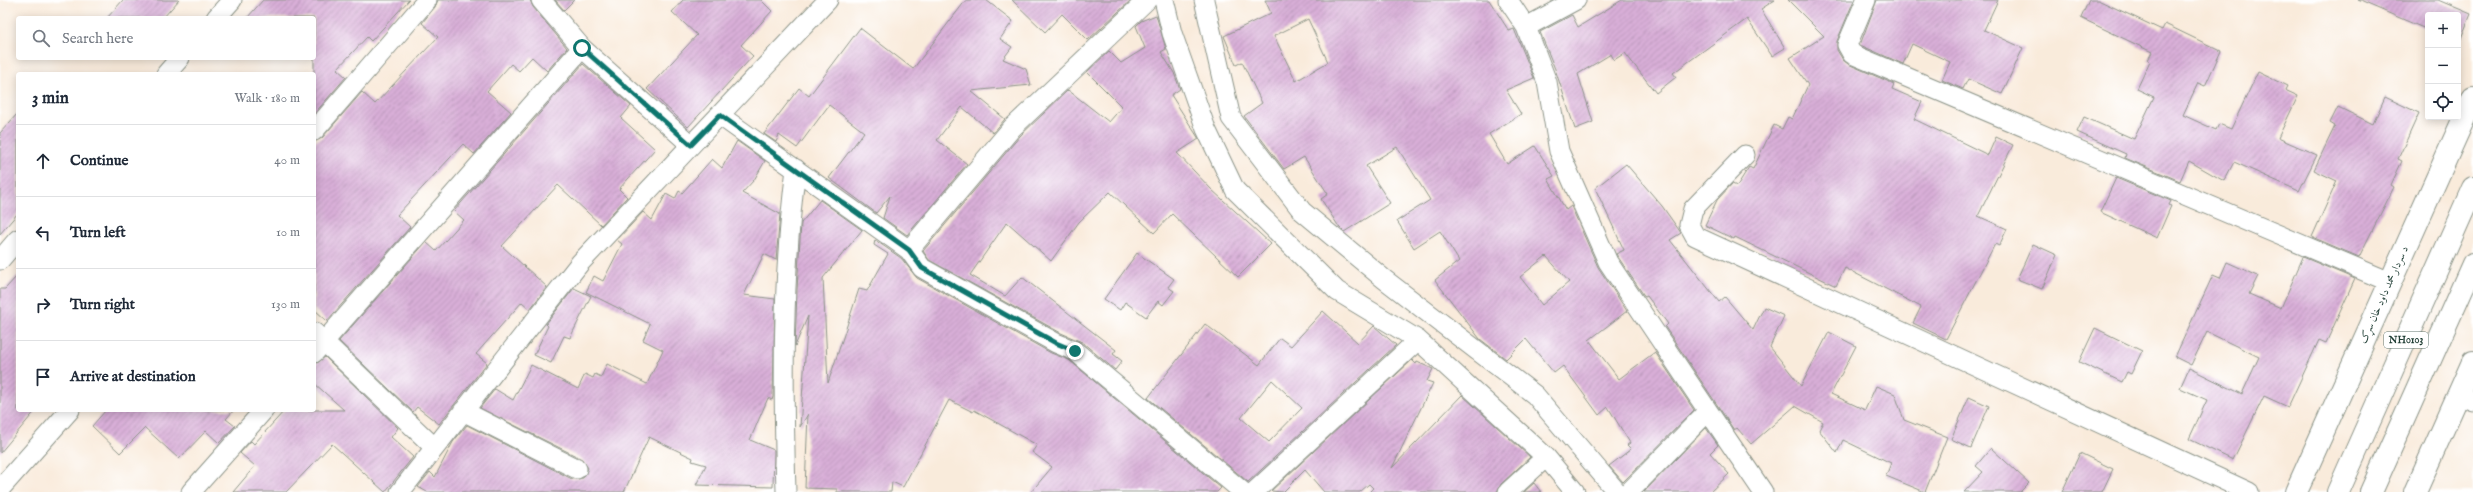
<!DOCTYPE html>
<meta charset="utf-8">
<style>
:root{--surface:#fff;--page:#f2f2f3;--text:#1f2937;--muted:#747a83;--line:#e0e1e3}
body{margin:0;font-family:"IM FELL English",Amiri,serif;background:var(--page);color:var(--text)}
.controls{position:absolute;right:12px;top:12px;display:grid;overflow:hidden;border-radius:4px;box-shadow:0 2px 10px #0003}
.controls button{width:36px;height:36px;display:grid;place-items:center;padding:0;border:0;border-bottom:1px solid var(--line);background:var(--surface);color:var(--text);font:20px sans-serif}
.stop{position:absolute;width:12px;height:12px;margin:-9px;border:3px solid #0f766e;border-radius:50%;background:#fff}
.stop.end{background:#0f766e;border-color:#fff;box-shadow:0 1px 4px #0008}
.list{margin:0;padding:0;list-style:none}
h2{display:flex;justify-content:space-between;align-items:center;height:52px;margin:0;padding:0 16px;font-size:17px}
h2 small{font-size:13px;font-weight:400;color:var(--muted)}
.list li{display:grid;grid-template-columns:26px 1fr auto;gap:12px;align-items:center;box-sizing:border-box;height:72px;padding:0 16px;border-top:1px solid var(--line)}
.list b{display:block;font-size:15px;white-space:nowrap}
.list em{font-size:13px;font-style:normal;color:var(--muted)}
.icon{flex:none;width:22px;height:22px;fill:none;stroke:currentColor;stroke-width:2;stroke-linecap:round;stroke-linejoin:round}
.map{position:relative;flex:none;width:2473px;height:492px;overflow:hidden}
.search{position:absolute;background:var(--surface);box-shadow:0 2px 10px #0003;left:16px;top:16px;width:300px;height:44px;display:flex;align-items:center;gap:10px;box-sizing:border-box;padding:0 14px;border-radius:4px;color:var(--muted);font-size:15px}
.panel{position:absolute;background:var(--surface);box-shadow:0 2px 10px #0003;left:16px;top:72px;width:300px;height:340px;border-radius:4px}
.map>svg:first-child{display:block}
.building{fill:url(#building-hatch);fill-rule:evenodd}
.lines{fill:none;stroke-linecap:round;stroke-linejoin:round}
.street-casing{stroke:#8c9488;stroke-width:21}
.secondary-casing{stroke:#8c9488;stroke-width:24}
.highway-casing{stroke:#8c9488;stroke-width:24}
.street{stroke:#fff;stroke-width:19}
.secondary{stroke:#fff;stroke-width:22}
.highway{stroke:#fff;stroke-width:22}
.route{stroke:#0f766e;stroke-width:5}
.labels{text-anchor:middle;dominant-baseline:central;stroke-width:3;stroke-linejoin:round;paint-order:stroke}
.shield{fill:#fff;stroke:#627771;stroke-width:1}
.shield-label{font-size:10px;font-weight:bold;fill:#1f3d34}
.street-label{font-size:11px;fill:#1f3d34;stroke:#fff}
</style>
<div class="map">
<svg width="2473" height="492" viewBox="0 0 2473 492">
<defs>
<pattern id="building-hatch" width="6" height="6" patternUnits="userSpaceOnUse"><rect width="6" height="6" fill="#d9afd8"/><path d="M-1 1l2-2M0 6l6-6M5 7l2-2" fill="none" stroke="#af90b0"/></pattern>
</defs>
<rect width="100%" height="100%" fill="#fff"/>
<filter id="ink" filterUnits="userSpaceOnUse"><feTurbulence type="fractalNoise" baseFrequency=".025" numOctaves="2"/><feDisplacementMap in="SourceGraphic" scale="8" xChannelSelector="R" yChannelSelector="G"/><feConvolveMatrix kernelMatrix="1 2 1 2 8 2 1 2 1" color-interpolation-filters="sRGB"/></filter>
<filter id="wash" filterUnits="userSpaceOnUse"><feTurbulence type="fractalNoise" baseFrequency=".012" numOctaves="4" result="noise"/><feDisplacementMap in="SourceGraphic" scale="16" xChannelSelector="R" yChannelSelector="G"/><feGaussianBlur stdDeviation="0.9" result="paint"/><feColorMatrix in="noise" values="0 0 0 0 0 0 0 0 0 0 0 0 0 0 0 0 0 1.4 0 .05"/><feComposite in="paint" operator="in"/></filter>
<g filter="url(#wash)">
<rect width="100%" height="100%" fill="#f9ebdb"/>
<g id="blocks">
<!-- building -->
<path class="building" d="M 123,0 L 179,0 L 163,18 L 107,18 Z
M 263,0 L 409,0 L 371,41 L 367,37 L 337,69 L 346,77 L 314,114 L 314,18 L 247,18 Z
M 438,0 L 530,0 L 533,7 L 567,48 L 547,71 L 532,57 L 519,71 L 511,64 L 487,91 L 511,112 L 474,154 L 463,144 L 397,215 L 410,227 L 327,321 L 314,309 L 314,142 L 322,138 L 362,92 L 375,104 L 438,37 L 422,23 L 435,7 Z
M 555,0 L 574,0 L 564,10 Z
M 683,0 L 761,0 L 772,11 L 741,45 L 753,56 L 688,127 L 647,89 L 697,35 L 672,12 Z
M 966,0 L 986,0 L 1013,21 L 1000,39 L 1012,47 L 1003,59 L 1026,69 L 1031,85 L 971,91 L 1005,119 L 993,133 L 962,107 L 937,140 L 967,164 L 907,235 L 883,218 L 890,196 L 876,213 L 829,178 L 864,132 L 829,105 L 797,148 L 779,135 L 776,142 L 764,134 L 799,88 L 809,96 L 860,28 L 913,69 Z
M 1012,0 L 1131,0 L 1088,40 L 1062,14 L 1045,32 Z
M 1265,0 L 1489,0 L 1509,31 L 1514,29 L 1534,78 L 1506,90 L 1521,114 L 1489,134 L 1507,164 L 1535,146 L 1554,176 L 1548,179 L 1566,210 L 1571,206 L 1598,267 L 1627,311 L 1589,340 L 1619,379 L 1655,352 L 1694,410 L 1623,482 L 1609,466 L 1631,449 L 1627,445 L 1630,443 L 1608,407 L 1599,415 L 1563,366 L 1554,373 L 1526,339 L 1506,359 L 1480,339 L 1435,280 L 1459,261 L 1440,231 L 1414,248 L 1397,221 L 1430,200 L 1397,147 L 1366,166 L 1390,203 L 1344,232 L 1339,227 L 1321,199 L 1328,194 L 1304,157 L 1284,169 L 1244,116 L 1262,103 L 1242,62 L 1236,65 L 1224,36 L 1271,13 ZM 1308,19 L 1328,62 L 1296,81 L 1274,36 ZM 1546,256 L 1569,282 L 1542,305 L 1520,277 Z
M 1622,0 L 1775,0 L 1761,9 L 1785,48 L 1772,56 L 1747,19 L 1673,73 L 1676,77 L 1656,93 L 1625,53 L 1614,60 L 1611,54 L 1578,74 L 1593,122 L 1575,129 L 1555,69 L 1540,32 L 1572,15 L 1578,27 Z
M 1788,0 L 1854,0 L 1837,41 L 1837,50 L 1843,60 L 1848,64 L 1894,84 L 1892,89 L 1922,102 L 1914,119 L 1988,155 L 1996,137 L 2013,145 L 1978,216 L 2007,229 L 1999,246 L 1995,244 L 1946,339 L 1913,323 L 1921,307 L 1845,268 L 1836,286 L 1735,237 L 1734,239 L 1705,225 L 1717,200 L 1732,184 L 1737,186 L 1749,167 L 1753,169 L 1774,125 L 1782,129 L 1788,117 L 1792,119 L 1808,85 L 1790,58 L 1824,36 Z
M 1877,0 L 1998,0 L 1984,30 L 2023,48 L 2002,94 L 1968,79 L 1963,89 L 1942,80 L 1950,62 L 1912,44 L 1903,64 L 1860,45 Z
M 2089,0 L 2098,0 L 2162,30 L 2165,24 L 2221,51 L 2205,86 L 2198,83 L 2183,115 L 2216,130 L 2219,124 L 2231,129 L 2258,72 L 2287,86 L 2285,90 L 2298,96 L 2278,138 L 2317,155 L 2299,191 L 2234,162 L 2224,181 L 2189,161 L 2180,181 L 2125,158 L 2126,154 L 2077,132 L 2084,117 L 2134,139 L 2154,97 L 2137,89 L 2150,61 L 2148,60 L 2152,52 L 2081,18 Z
M 2358,0 L 2438,0 L 2471,14 L 2459,43 L 2458,15 L 2428,15 L 2428,30 Z
M 1156,15 L 1166,49 L 1161,52 L 1174,73 L 1180,89 L 1171,95 L 1199,139 L 1177,153 L 1211,189 L 1271,244 L 1238,277 L 1172,214 L 1154,233 L 1110,192 L 1079,222 L 1051,261 L 1007,222 L 970,275 L 1005,296 L 1022,277 L 1116,350 L 1113,354 L 1122,361 L 1115,370 L 1082,342 L 1061,333 L 929,260 L 923,251 L 1020,136 L 1068,90 L 1109,122 L 1122,107 L 1087,72 L 1109,51 L 1121,63 L 1145,48 L 1136,26 L 1141,21 Z
M 583,64 L 631,106 L 621,118 L 655,149 L 619,189 L 627,197 L 601,225 L 558,185 L 502,246 L 547,287 L 530,309 L 522,302 L 476,354 L 487,363 L 439,424 L 417,407 L 413,412 L 339,341 L 426,242 L 436,251 L 464,220 L 454,211 Z
M 2385,97 L 2419,113 L 2398,159 L 2402,161 L 2391,185 L 2394,187 L 2359,257 L 2312,237 L 2337,181 L 2314,170 L 2335,126 L 2330,123 L 2338,107 L 2373,124 Z
M 18,113 L 18,213 L 0,234 L 0,133 Z
M 737,141 L 765,161 L 754,180 L 742,193 L 780,214 L 776,260 L 764,254 L 744,295 L 775,299 L 773,397 L 772,400 L 768,398 L 750,440 L 774,450 L 773,487 L 696,485 L 706,465 L 692,461 L 693,458 L 649,437 L 624,492 L 427,492 L 418,487 L 430,472 L 435,477 L 453,442 L 467,425 L 572,479 L 583,478 L 588,468 L 582,459 L 480,408 L 495,389 L 513,400 L 531,365 L 578,389 L 585,374 L 593,378 L 595,374 L 601,377 L 607,364 L 647,384 L 663,350 L 643,340 L 650,324 L 586,292 L 594,276 L 603,281 L 622,244 L 617,240 L 643,212 L 652,220 L 666,194 L 675,199 L 679,191 L 682,193 L 712,159 L 722,168 Z
M 1626,164 L 1662,206 L 1679,230 L 1681,233 L 1670,240 L 1719,302 L 1725,297 L 1753,330 L 1764,307 L 1784,316 L 1770,347 L 1801,386 L 1829,332 L 1856,346 L 1831,394 L 1865,410 L 1876,386 L 1895,394 L 1904,420 L 1947,437 L 1925,492 L 1886,476 L 1891,463 L 1843,440 L 1837,453 L 1819,430 L 1823,422 L 1795,406 L 1751,444 L 1737,428 L 1734,430 L 1665,327 L 1668,324 L 1647,296 L 1645,297 L 1616,254 L 1624,250 L 1595,188 Z
M 2116,178 L 2171,201 L 2169,205 L 2171,206 L 2157,238 L 2100,212 Z
M 820,200 L 862,230 L 823,278 L 828,383 L 859,289 L 867,291 L 888,254 L 874,245 L 875,240 L 901,258 L 917,278 L 1051,353 L 1069,360 L 1221,488 L 1217,492 L 1031,492 L 1052,467 L 1032,452 L 1037,445 L 974,410 L 973,412 L 949,400 L 903,487 L 892,482 L 891,492 L 837,492 L 837,489 L 805,488 L 808,414 L 800,427 L 808,316 L 795,346 L 797,290 L 801,223 Z
M 2033,244 L 2057,255 L 2042,289 L 2017,279 Z
M 1137,253 L 1174,279 L 1168,287 L 1174,291 L 1163,305 L 1158,301 L 1146,317 L 1125,302 L 1120,310 L 1104,299 Z
M 2303,257 L 2355,279 L 2326,343 L 2319,340 L 2288,407 L 2264,396 L 2233,460 L 2189,439 L 2207,400 L 2180,388 L 2189,368 L 2242,394 L 2259,357 L 2207,332 L 2191,365 L 2175,357 L 2213,275 L 2220,278 L 2227,262 L 2258,276 L 2249,294 L 2281,308 Z
M 18,275 L 18,410 L 36,410 L 0,453 L 0,289 L 5,289 Z
M 574,288 L 591,296 L 570,338 L 564,336 L 551,363 L 534,355 L 548,326 L 546,324 Z
M 1323,311 L 1358,343 L 1374,326 L 1396,345 L 1248,482 L 1148,398 L 1205,324 L 1259,365 L 1280,338 L 1291,346 ZM 1272,380 L 1302,408 L 1269,442 L 1241,418 Z
M 2095,328 L 2142,351 L 2131,374 L 2127,372 L 2122,382 L 2079,362 Z
M 325,357 L 398,428 L 391,437 L 413,457 L 385,492 L 332,444 L 286,492 L 233,492 L 255,466 L 240,453 L 251,441 L 254,444 L 285,410 L 344,410 L 314,383 L 314,365 Z
M 1412,360 L 1416,364 L 1417,362 L 1433,369 L 1427,381 L 1433,383 L 1392,468 L 1462,395 L 1530,457 L 1501,484 L 1497,492 L 1369,492 L 1373,488 L 1369,484 L 1360,492 L 1324,492 L 1305,470 L 1283,492 L 1271,491 Z
M 1969,397 L 1989,406 L 1971,448 L 1951,439 Z
M 106,410 L 234,410 L 226,419 L 235,426 L 219,443 L 206,431 L 179,459 L 145,428 L 120,453 L 92,426 Z
M 1706,428 L 1718,445 L 1710,453 L 1729,474 L 1710,492 L 1644,492 Z
M 1991,448 L 2029,483 L 2020,492 L 1964,492 L 1983,472 L 1976,466 Z
M 2080,453 L 2113,469 L 2102,492 L 2062,492 Z
M 1534,483 L 1541,492 L 1524,492 Z"/>
</g>
</g>
<g filter="url(#ink)">
<use href="#blocks" fill-opacity="0" stroke="#8c9488" stroke-width="1"/>
<g class="lines">
<!-- street casing -->
<g class="street-casing">
<path id="street" d="M 541,0 L 582,48 L 691,145
M 1147,0 L 1012,128 L 909,250 L 922,268 L 1056,343 L 1075,351 L 1243,492
M 1164,0 L 1172,33 L 1206,129 L 1235,190 L 1337,291 L 1418,340 L 1546,457 L 1575,492
M 1204,0 L 1231,118 L 1302,211 L 1384,279 L 1535,395 L 1617,492
M 1508,0 L 1526,27 L 1547,82 L 1559,151 L 1608,262 L 1708,411
M 1866,0 L 1847,45 L 1852,54 L 2390,282
M 216,18 L 232,0
M 1526,27 L 1576,0
M 166,74 L 180,58
M 719,115 L 909,250
M 314,131 L 427,0
M 1745,155 L 1693,209 L 1689,225 L 1695,236 L 2249,492
M 0,260 L 18,239
M 314,332 L 434,447
M 314,353 L 582,48
M 2458,395 L 2473,401
M 463,411 L 577,469
M 0,489 L 70,410
M 191,492 L 264,410
M 400,492 L 580,263 L 828,0
M 786,492 C 783,384 782,276 796,169
M 1254,492 L 1418,340
M 1508,492 L 1546,457
M 1629,492 L 1708,411 L 1763,492"/>
</g>
<!-- secondary casing -->
<g class="secondary-casing">
<path id="secondary" d="M 2296,492 L 2473,98
M 2415,492 L 2473,362"/>
</g>
<!-- highway casing -->
<g class="highway-casing">
<path id="highway" d="M 2338,492 L 2473,188
M 2371,492 L 2473,264"/>
</g>
<!-- street -->
<use href="#street" class="street"/>
<!-- secondary -->
<use href="#secondary" class="secondary"/>
<!-- highway -->
<use href="#highway" class="highway"/>
</g>
</g>
<g class="lines" filter="url(#ink)">
<!-- route -->
<path class="route" d="M 582,48 L 691,145 L 720,115 L 909,250 L 922,268 L 1056,343 L 1075,351"/>
</g>
<g class="labels">
<!-- shield labels -->
<rect class="shield" x="2384" y="332" width="44" height="16" rx="3"/>
<g class="shield-label">
<text x="2406" y="340">NH0103</text>
</g>
<!-- street labels -->
<g class="street-label">
<text transform="translate(2384 295) rotate(-66)">د سردار محمد داود خان سړک</text>
</g>
</g>
</svg>
<div class="controls">
<button>+</button>
<button>−</button>
<button><svg class="icon" aria-label="locate" viewBox="0 0 24 24"><circle cx="12" cy="12" r="6"/><path d="M12 2v4M12 18v4M2 12h4M18 12h4"/></svg></button>
</div>
<div class="stop" style="left:582px;top:48px"></div>
<div class="stop end" style="left:1075px;top:351px"></div>
<div class="search"><svg class="icon" aria-label="search" viewBox="0 0 24 24"><circle cx="10" cy="10" r="6"/><path d="M15 15l6 6"/></svg>Search here</div>
<section class="panel">
<h2>3 min<small>Walk · 180 m</small></h2>
<ul class="list">
<li><svg class="icon" aria-label="ahead" viewBox="0 0 24 24"><path d="M12 20V5M6 11l6-6 6 6"/></svg><div><b>Continue</b></div><em>40 m</em></li>
<li><svg class="icon" aria-label="left" viewBox="0 0 24 24"><path d="M17 20v-9H6M10 6l-5 5 5 5"/></svg><div><b>Turn left</b></div><em>10 m</em></li>
<li><svg class="icon" aria-label="right" viewBox="0 0 24 24"><path d="M7 20v-9h11M14 6l5 5-5 5"/></svg><div><b>Turn right</b></div><em>130 m</em></li>
<li><svg class="icon" aria-label="arrive" viewBox="0 0 24 24"><path d="M6 21V4h12l-3 4 3 4H6"/></svg><div><b>Arrive at destination</b></div></li>
</ul>
</section>
</div>
